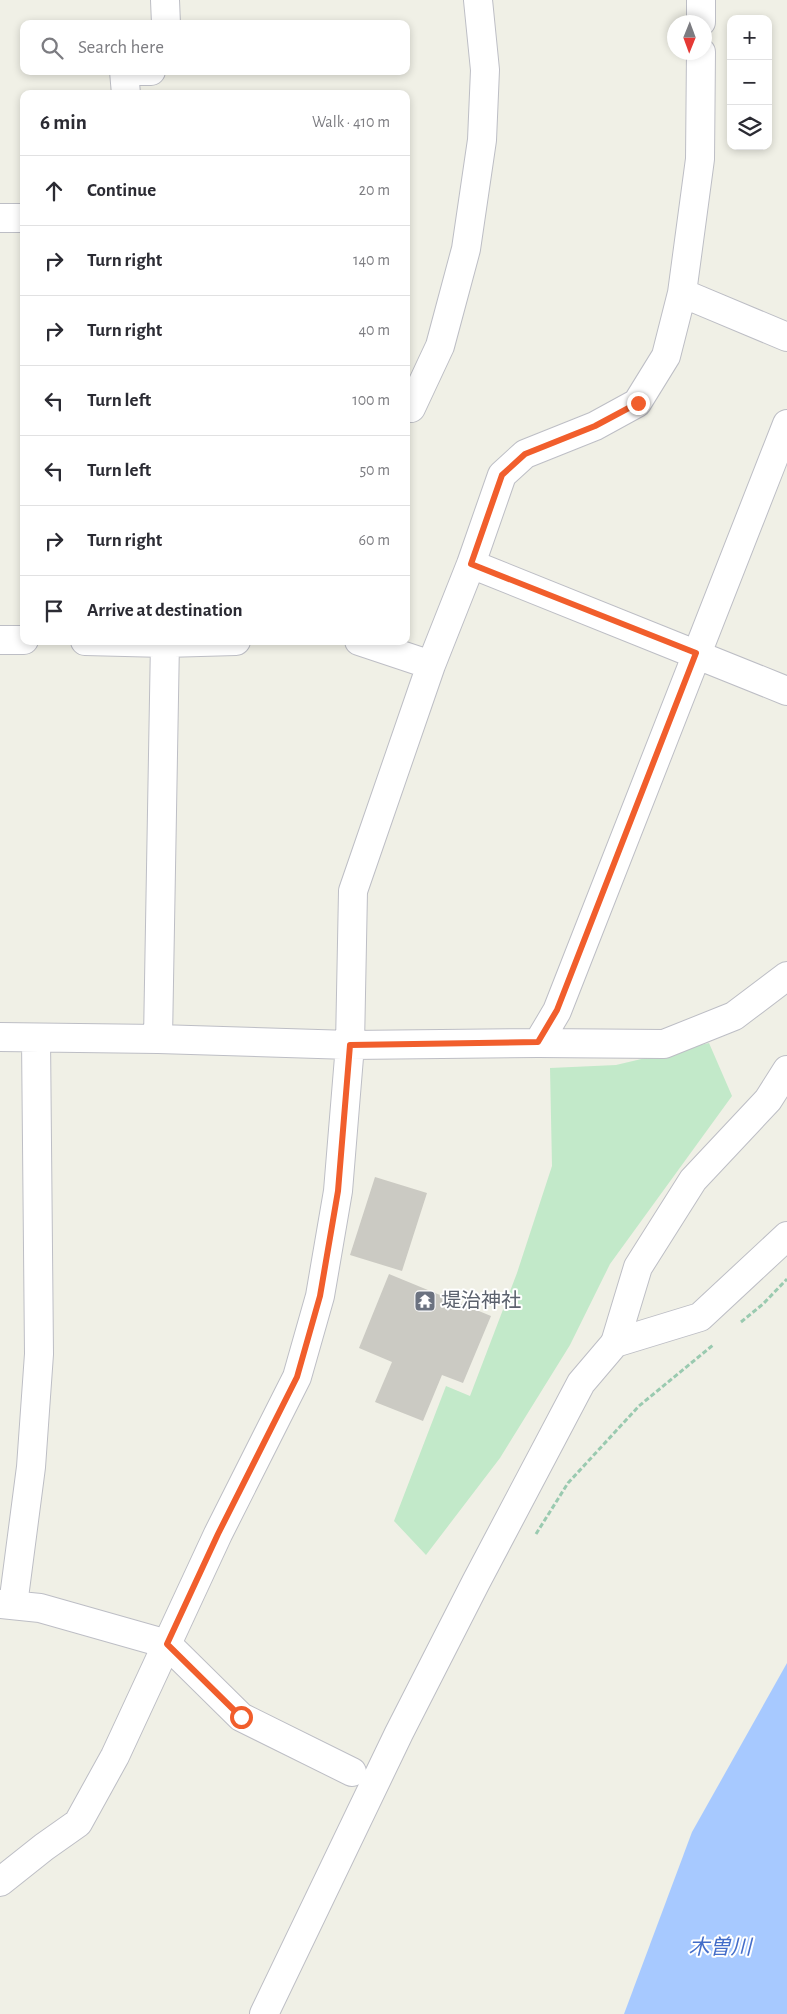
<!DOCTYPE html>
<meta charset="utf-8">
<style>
:root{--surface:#fff;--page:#f2f2f3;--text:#2b2b33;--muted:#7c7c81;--line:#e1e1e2}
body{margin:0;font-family:"Alegreya Sans","Noto Sans JP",sans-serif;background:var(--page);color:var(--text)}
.controls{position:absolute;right:15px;top:15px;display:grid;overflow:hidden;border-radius:10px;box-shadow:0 2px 8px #0003}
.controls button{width:45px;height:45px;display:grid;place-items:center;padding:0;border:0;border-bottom:1px solid var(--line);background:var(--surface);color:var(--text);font:25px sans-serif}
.compass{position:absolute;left:667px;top:15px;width:45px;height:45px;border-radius:50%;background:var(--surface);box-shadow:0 2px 8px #0003;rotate:181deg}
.stop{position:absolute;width:15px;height:15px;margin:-11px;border:4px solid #f15e2c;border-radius:50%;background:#fff}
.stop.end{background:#f15e2c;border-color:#fff;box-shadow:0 1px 5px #0008}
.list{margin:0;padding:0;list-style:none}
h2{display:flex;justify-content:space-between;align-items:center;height:65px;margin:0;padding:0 20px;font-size:21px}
h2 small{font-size:16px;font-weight:400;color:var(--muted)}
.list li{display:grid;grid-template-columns:32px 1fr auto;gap:15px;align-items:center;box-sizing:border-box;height:70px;padding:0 20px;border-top:1px solid var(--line)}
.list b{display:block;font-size:19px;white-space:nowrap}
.list em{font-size:16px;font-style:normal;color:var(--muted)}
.icon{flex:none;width:28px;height:28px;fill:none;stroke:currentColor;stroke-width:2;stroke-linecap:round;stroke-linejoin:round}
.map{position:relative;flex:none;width:787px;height:2014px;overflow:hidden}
.search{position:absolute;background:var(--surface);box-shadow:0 2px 8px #0003;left:20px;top:20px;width:390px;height:55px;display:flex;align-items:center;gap:12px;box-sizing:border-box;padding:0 18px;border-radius:10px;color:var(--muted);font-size:19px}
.panel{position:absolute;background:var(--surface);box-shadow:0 2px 8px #0003;left:20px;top:90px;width:390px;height:555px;border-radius:10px}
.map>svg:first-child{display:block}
.green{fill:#c2e9c9}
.water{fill:#a7c9ff}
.building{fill:#cbcac3}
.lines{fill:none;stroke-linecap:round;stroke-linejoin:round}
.minor-casing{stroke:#bdbec5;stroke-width:30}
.tertiary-casing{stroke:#bdbec5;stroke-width:30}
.path{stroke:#9acab0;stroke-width:3;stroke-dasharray:5 2.5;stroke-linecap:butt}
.minor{stroke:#fff;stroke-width:28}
.tertiary{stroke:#fff;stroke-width:28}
.route{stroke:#f15e2c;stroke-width:6}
.labels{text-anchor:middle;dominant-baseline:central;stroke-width:4;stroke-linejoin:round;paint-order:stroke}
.worship-label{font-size:20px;fill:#5b616d;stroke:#fff;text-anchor:start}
.water-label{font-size:21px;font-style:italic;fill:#436dc9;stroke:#fff}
</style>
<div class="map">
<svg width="787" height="2014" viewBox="0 0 787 2014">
<rect width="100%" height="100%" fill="#f0f0e6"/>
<!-- green -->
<path class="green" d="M 709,1043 L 732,1096 L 610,1264 L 570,1345 L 500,1458 L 426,1555 L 394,1521 L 446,1386 L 470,1396 L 517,1273 L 552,1166 L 550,1068 L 616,1065 Z"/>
<!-- water -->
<path class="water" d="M 787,1663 L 787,2014 L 624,2014 L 692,1832 Z"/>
<!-- building -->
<path class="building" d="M 375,1177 L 427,1193 L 402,1271 L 350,1255 Z
M 389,1274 L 491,1316 L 463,1383 L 442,1375 L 423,1421 L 375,1402 L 392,1362 L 359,1348 Z"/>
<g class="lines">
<!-- minor casing -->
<g class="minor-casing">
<path id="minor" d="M 165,0 L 166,24
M 701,22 L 701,0
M 124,71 L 126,94
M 131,71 L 151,71
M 0,218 L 24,218
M 682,293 L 787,337
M 411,408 L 440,346 L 466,249 L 482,140 L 485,70 L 478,0
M 471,564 L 787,691
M 0,640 L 24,640
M 85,641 L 165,643 L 236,641
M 359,641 L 431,665
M 0,1037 L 158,1039 L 350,1045 L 538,1043 L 664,1044 L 734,1016 L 787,976
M 158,1039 L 165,641
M 538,1043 L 557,1011 L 787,424
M 615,1343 L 638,1267 L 693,1180 L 768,1100 L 787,1070
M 0,1604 L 40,1608 L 167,1644 L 241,1717 L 352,1772
M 13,1605 L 31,1467 L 39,1354 L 36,1038
M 0,1882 L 44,1847 L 78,1823 L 115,1756 L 218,1534 L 297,1377 L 320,1296 L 338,1191 L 350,1045 L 353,891 L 431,665 L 471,564 L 502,475 L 525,454 L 595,426 L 637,403 L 666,356 L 682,293 L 700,159 L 701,52"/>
</g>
<!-- tertiary casing -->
<g class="tertiary-casing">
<path id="tertiary" d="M 264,2014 L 399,1733 L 476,1582 L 581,1383 L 615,1343 L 700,1317 L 787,1236"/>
</g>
<!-- path -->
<path class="path" d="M 741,1322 L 763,1304 L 787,1279
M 536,1534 L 568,1483 L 639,1406 L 713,1345"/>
<!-- minor -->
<use href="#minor" class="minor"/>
<!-- tertiary -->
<use href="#tertiary" class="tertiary"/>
</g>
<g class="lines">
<!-- route -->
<path class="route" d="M 241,1717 L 167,1644 L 218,1534 L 297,1377 L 320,1296 L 338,1191 L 350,1045 L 538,1042 L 557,1010 L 696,653 L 471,564 L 502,475 L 525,454 L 595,426 L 638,403"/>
</g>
<!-- icons -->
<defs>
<g id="temple-square" transform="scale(1.125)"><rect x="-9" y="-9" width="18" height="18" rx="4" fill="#6b7280" stroke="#fff"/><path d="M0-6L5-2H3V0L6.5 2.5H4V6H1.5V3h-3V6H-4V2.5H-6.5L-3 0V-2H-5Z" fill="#fff"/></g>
</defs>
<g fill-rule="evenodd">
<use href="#temple-square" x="425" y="1301"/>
</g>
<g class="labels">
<!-- worship labels -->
<g class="worship-label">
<text x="441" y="1301">堤治神社</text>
</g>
<!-- water labels -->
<g class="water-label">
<text x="720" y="1947">木曽川</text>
</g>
</g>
</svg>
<div class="controls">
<button>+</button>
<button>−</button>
<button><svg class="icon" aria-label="layers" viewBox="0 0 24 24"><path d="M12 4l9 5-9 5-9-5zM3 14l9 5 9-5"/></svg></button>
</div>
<svg class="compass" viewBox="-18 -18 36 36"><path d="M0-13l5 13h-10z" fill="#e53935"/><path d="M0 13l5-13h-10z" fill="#7c7c81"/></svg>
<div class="stop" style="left:241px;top:1717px"></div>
<div class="stop end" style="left:638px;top:403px"></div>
<div class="search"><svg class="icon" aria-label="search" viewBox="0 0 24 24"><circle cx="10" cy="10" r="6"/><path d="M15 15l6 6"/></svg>Search here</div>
<section class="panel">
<h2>6 min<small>Walk · 410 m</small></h2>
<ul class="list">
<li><svg class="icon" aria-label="ahead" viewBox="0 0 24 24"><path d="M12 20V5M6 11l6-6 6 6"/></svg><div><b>Continue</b></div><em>20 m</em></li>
<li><svg class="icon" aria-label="right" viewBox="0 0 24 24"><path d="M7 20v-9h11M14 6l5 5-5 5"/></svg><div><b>Turn right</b></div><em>140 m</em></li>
<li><svg class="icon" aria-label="right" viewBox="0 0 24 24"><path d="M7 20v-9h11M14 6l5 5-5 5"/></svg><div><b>Turn right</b></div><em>40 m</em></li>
<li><svg class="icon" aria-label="left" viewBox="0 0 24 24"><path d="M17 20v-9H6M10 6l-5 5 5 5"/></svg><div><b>Turn left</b></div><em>100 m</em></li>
<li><svg class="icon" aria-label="left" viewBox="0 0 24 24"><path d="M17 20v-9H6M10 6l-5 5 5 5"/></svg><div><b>Turn left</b></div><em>50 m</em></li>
<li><svg class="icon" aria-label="right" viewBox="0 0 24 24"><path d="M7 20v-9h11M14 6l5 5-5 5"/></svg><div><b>Turn right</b></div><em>60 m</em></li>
<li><svg class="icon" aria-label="arrive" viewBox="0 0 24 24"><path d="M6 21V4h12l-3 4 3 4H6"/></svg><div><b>Arrive at destination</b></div></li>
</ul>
</section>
</div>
